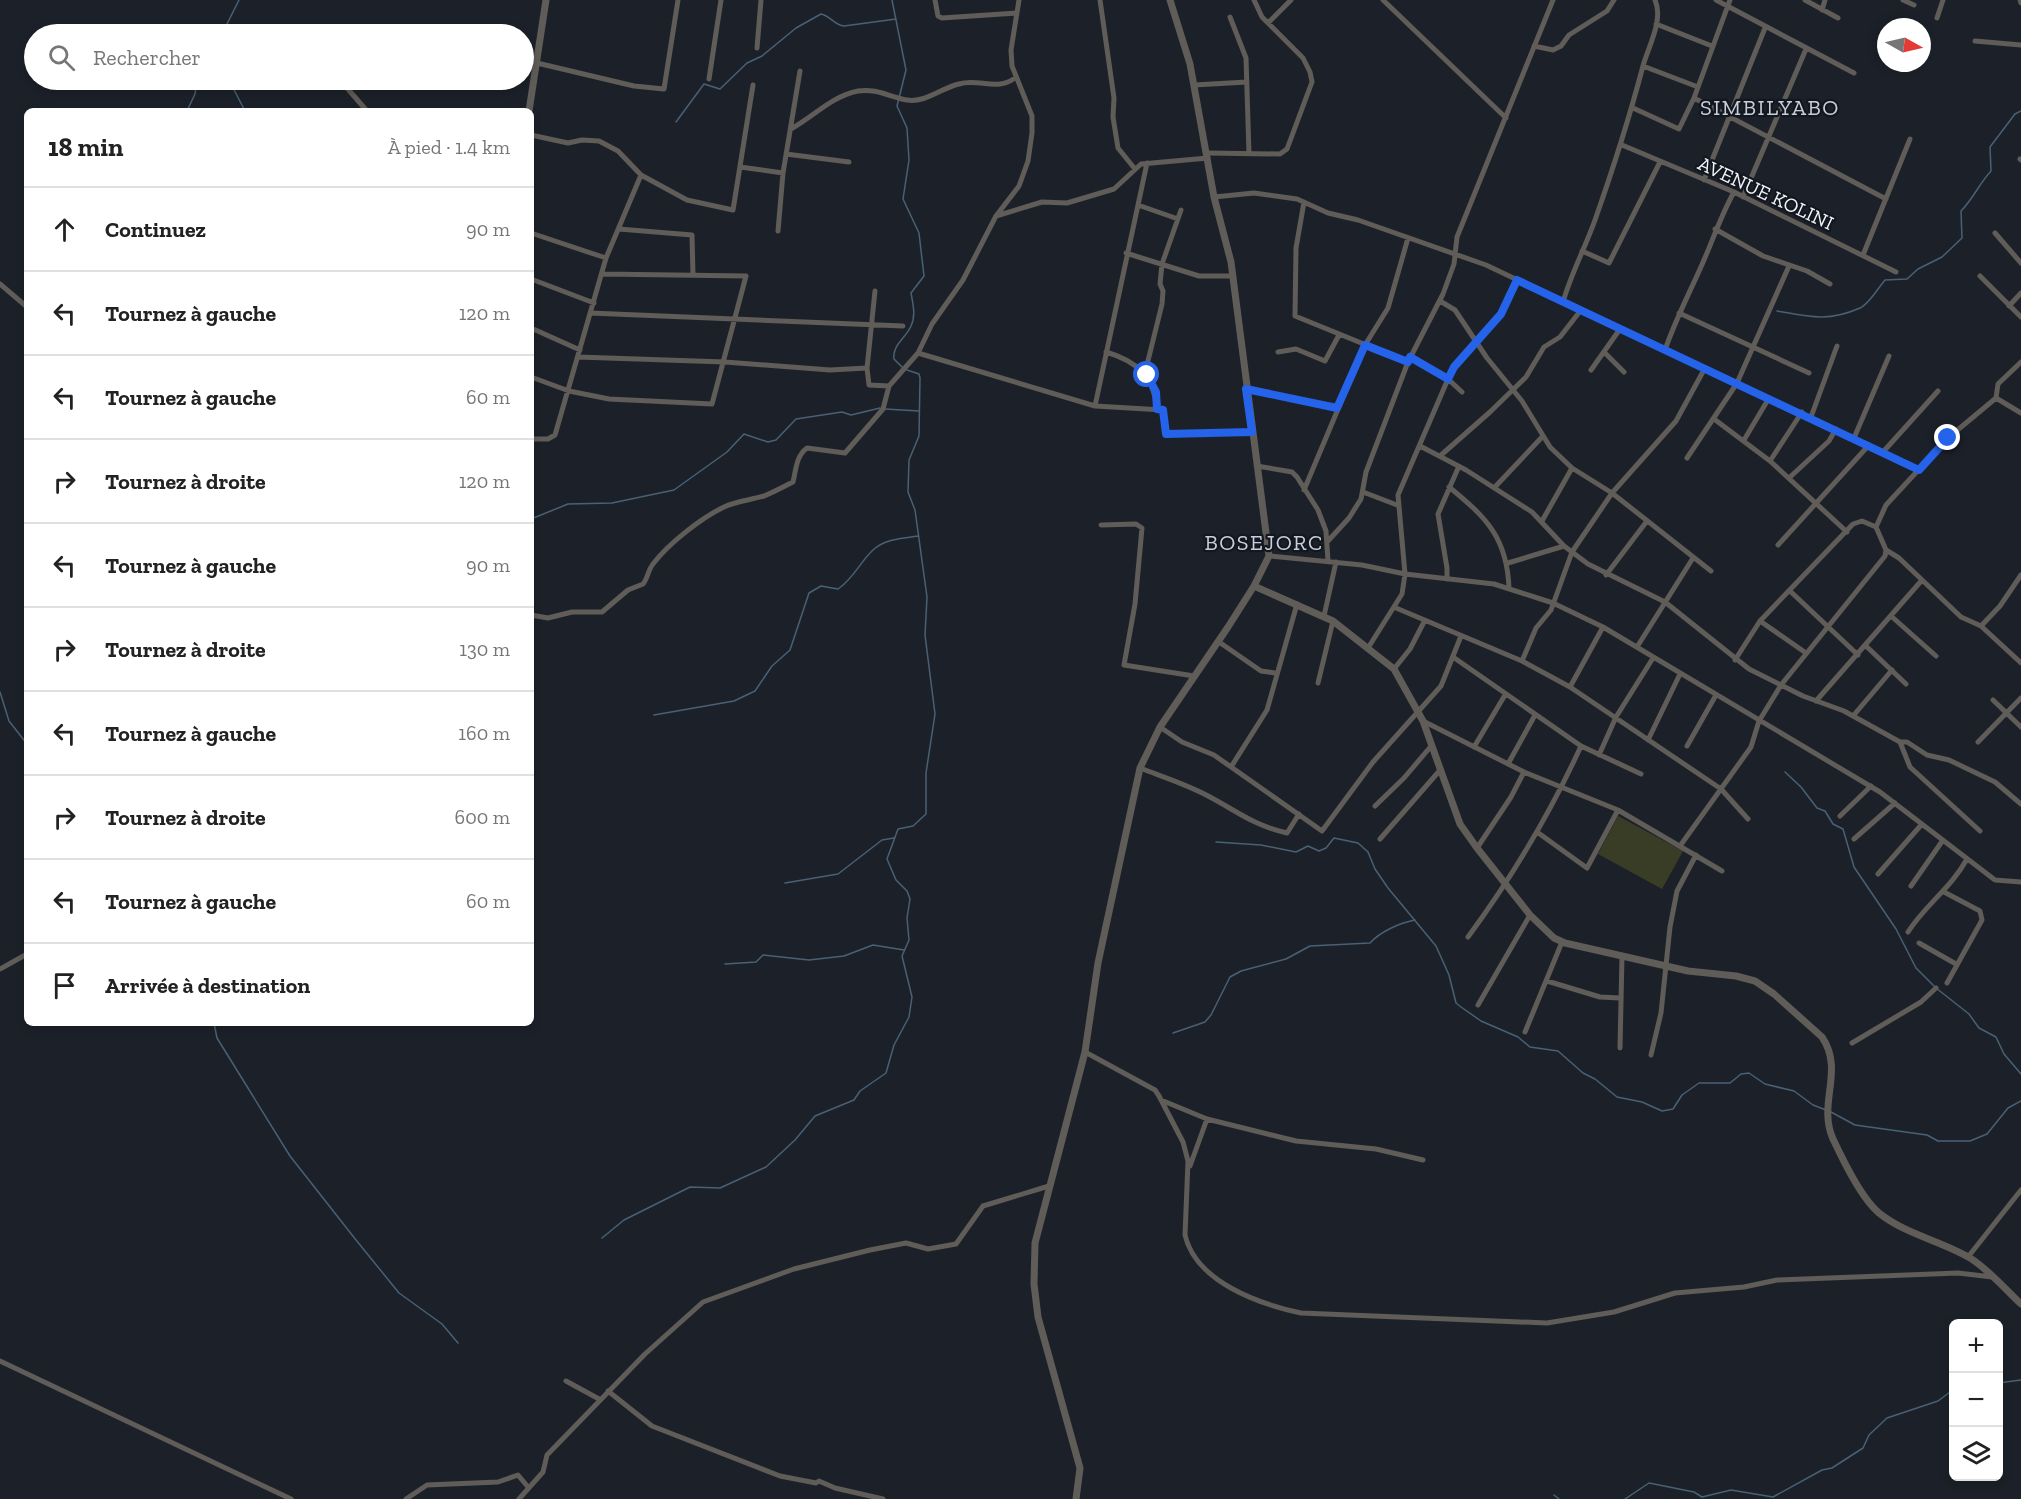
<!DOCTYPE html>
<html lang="fr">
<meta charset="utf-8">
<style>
:root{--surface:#fff;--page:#f2f2f2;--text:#222;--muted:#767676;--line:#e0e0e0}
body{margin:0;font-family:"Zilla Slab",serif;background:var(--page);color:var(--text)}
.controls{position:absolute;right:18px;bottom:18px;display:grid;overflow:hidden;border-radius:9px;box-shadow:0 3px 9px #0003}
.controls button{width:54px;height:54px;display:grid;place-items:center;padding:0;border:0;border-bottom:2px solid var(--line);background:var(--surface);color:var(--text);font:30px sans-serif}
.compass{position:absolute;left:1877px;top:18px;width:54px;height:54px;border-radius:50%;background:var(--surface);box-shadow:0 3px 9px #0003;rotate:98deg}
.stop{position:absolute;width:18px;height:18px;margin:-14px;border:4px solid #2563eb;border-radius:50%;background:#fff}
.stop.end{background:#2563eb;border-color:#fff;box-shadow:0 2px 6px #0008}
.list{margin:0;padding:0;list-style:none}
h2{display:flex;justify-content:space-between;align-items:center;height:78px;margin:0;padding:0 24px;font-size:26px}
h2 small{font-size:20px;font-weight:400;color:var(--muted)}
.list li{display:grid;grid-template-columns:39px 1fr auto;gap:18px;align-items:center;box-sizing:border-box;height:84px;padding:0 24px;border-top:2px solid var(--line)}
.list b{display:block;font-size:22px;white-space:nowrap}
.list em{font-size:20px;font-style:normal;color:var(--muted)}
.icon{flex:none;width:33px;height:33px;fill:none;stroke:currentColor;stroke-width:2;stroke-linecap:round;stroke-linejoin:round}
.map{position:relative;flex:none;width:2021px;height:1499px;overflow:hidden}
.search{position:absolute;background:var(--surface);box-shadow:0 3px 9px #0003;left:24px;top:24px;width:510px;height:66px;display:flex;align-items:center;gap:15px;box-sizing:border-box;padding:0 21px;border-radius:33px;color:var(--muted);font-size:22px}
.panel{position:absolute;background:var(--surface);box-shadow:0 3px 9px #0003;left:24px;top:108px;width:510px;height:918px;border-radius:9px}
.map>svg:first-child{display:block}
.green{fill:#393d25}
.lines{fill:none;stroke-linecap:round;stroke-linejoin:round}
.stream{stroke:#496075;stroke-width:1.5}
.minor{stroke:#605c58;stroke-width:5}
.tertiary{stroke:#605c58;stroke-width:7}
.route{stroke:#2563eb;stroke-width:8}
.labels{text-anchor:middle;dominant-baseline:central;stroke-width:4.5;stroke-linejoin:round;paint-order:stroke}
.street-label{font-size:20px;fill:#f2f5fb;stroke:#13171f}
.quarter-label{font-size:22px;letter-spacing:1.5px;fill:#c8cfda;stroke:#13171f}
</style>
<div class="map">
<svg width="2021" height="1499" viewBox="0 0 2021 1499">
<rect width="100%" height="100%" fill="#1c2129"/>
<!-- green -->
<path class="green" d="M 1618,816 L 1683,851 L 1662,889 L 1598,854 Z"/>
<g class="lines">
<!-- stream -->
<path class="stream" d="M 892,0 L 906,70 L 897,106 L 907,128 L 909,160 L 903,199 L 919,233 L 924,276 L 911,293 C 913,304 916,316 911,326 C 906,338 892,345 894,359 L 903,368
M 222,34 L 239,0
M 229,80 L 245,111
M 187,111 L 195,94 L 197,80
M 676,122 L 704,84 L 720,89 L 747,63 L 762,56 L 796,28 L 821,14 C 831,16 834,25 844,26 L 896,19
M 1777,311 C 1810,317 1828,322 1860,308 C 1869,304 1878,288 1885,280 L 1907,279 L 1918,269 L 1942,257 L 1962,238 L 1961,211 C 1973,199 1979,184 1991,171 L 1990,147 L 2015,114 L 2021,111
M 885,409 L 919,411
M 531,519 L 568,504 L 612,503 L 674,490 L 727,452 L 744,434 L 768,442 L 776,440 L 796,419 L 842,412 L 851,415 L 880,408
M 0,692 L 9,721 L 27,744
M 654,715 L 734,701 L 755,691 L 772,666 L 790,650 L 809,593 L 821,586 L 838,589 C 854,578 860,562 873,550 C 885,539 903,538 918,536
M 1785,772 L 1801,787 L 1817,808 L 1825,811 L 1833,824 L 1843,829 L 1854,867 L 1896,929 L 1916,968 L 1936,988 L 1969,1014 L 1979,1028 L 1996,1037 L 2004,1054 L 2021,1074
M 1216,842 L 1261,845 L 1296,852 L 1308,846 L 1319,851 L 1326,848 L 1334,838 L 1358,843 L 1368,852 L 1375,869 L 1388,888 L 1436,946 L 1449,975 L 1456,1003 L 1461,1007 L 1481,1021 L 1518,1037 L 1530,1047 L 1558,1051 L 1583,1073 L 1595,1079 L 1617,1097 L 1642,1102 L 1662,1111 L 1673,1109 L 1682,1095 L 1699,1083 L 1730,1083 L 1741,1074 L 1749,1073 L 1765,1084 L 1794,1091 L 1813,1105 L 1826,1110
M 785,883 L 838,874 L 882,840 L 894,838
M 725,964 L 756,962 L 763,955 L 809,960 L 844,956 L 873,945 L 904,950
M 214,1023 L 217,1038 L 290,1156 L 356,1240 L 399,1293 L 442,1324 L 458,1343
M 1173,1033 L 1205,1022 L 1211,1015 L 1230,977 L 1241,971 L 1286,959 L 1310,946 L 1370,943 C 1380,932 1399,923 1415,920
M 1831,1112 L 1855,1125 L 1927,1135 L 1938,1141 L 1970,1141 L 1987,1134 L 2008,1108 L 2021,1101
M 602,1238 L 624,1220 L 690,1187 L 720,1188 L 766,1167 L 795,1140 L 815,1116 L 854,1100 L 860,1091 L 886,1073 L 894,1045 L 909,1017 L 912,997 L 902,956 L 909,940 L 907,918 L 910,899 L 907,891 L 896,880 L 887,859 L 898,829 L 913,826 L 926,814 L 926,773 L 935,714 L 925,635 L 927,597 L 915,510 L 908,492 L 909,460 L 919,436 L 920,378 L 919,374 L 907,370
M 1998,1383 L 2021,1380
M 1554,1495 L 1559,1499
M 1625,1499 L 1649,1483 L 1694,1492 L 1702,1497 L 1731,1490 L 1773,1497 L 1822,1470 L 1832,1468 L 1863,1448 L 1869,1435 L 1887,1418 L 1938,1401 L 1954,1389"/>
<!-- minor -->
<path class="minor" d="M 935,0 L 938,16 L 942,18 L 1017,13
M 1100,0 L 1114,98 L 1113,117 L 1118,148 L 1135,169
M 1383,0 L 1506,118
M 1716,0 L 1854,73
M 1805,0 L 1838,18
M 1903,0 L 1914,5
M 2020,0 L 2021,3
M 1822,10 L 1825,0
M 1230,17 L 1246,58 L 1249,154
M 1937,18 L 1943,0
M 1268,23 L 1291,0
M 1656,24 L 1712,46
M 1975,41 L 2021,45
M 1534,46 L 1553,50 L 1561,46 L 1569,35 L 1607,11 L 1614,0
M 757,48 L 761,0
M 537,63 L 634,86 L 664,89 L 678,0
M 1643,66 L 1698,87
M 709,79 L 721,0
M 1194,85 L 1247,82
M 347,88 L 367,111
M 1694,98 L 1886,199
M 1633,108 L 1679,129 L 1694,98 L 1730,0
M 791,129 C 813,117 832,96 858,91 C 876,88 890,97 907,100 C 926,103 941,88 959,84 C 978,78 999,92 1016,77
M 531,135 L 568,143 L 582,140 L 599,141 L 618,151 L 641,175 L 687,200 L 733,210 L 753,85
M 1622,145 L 1734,192 L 1896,272
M 1207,153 L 1280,154 L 1287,149 L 1312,82 L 1310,72 L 1303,58 L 1262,17 L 1254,0
M 786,154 L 849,162
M 2020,159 L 2021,160
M 740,167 L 783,173
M 1704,180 L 1765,28
M 1214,197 L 1254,193 L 1297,199 L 1328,213 L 1358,220 L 1486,265 L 1919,470
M 1743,197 L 1806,49
M 1304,202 L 1296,248 L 1295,316 L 1408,362
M 1138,205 L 1178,219
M 996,216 L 1042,202 L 1067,203 L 1114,189 L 1141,164 L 1208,158
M 619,229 L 692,235 L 693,275
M 1715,229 L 1763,256 L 1807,271 L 1830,284
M 778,231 L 783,173 L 800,71
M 531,233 L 606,258
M 1995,233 L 2021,263
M 1582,251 L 1609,263 L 1660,162
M 1126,253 L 1199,276 L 1233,276
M 1863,255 L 1910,139
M 1980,276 L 2021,317
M 531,279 L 594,303
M 0,284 L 27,307
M 875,291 L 867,368 L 869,385 L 889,386
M 1440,301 L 1455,310 L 1487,358 L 1522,401 L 1550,447 L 1572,468 L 1612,493 L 1711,571
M 1563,302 C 1571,274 1585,248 1595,220 C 1613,169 1629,119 1643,66 C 1648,47 1664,20 1655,0
M 2009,306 L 2021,293
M 590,313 L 903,326
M 1679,313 L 1809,373
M 531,328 L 580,350
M 1665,350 C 1675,321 1688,296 1700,269 C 1712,243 1720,217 1734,192
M 1106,352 C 1137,361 1154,377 1157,409
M 1278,352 L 1296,349 L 1325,361 L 1339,335
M 1604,352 L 1624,372
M 918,353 L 1095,406 L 1163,410 L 1166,434 L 1252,432
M 578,357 L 725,362 L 830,370 L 867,368
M 1410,357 L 1448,379 L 1462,392
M 1591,370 L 1620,329
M 1145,373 L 1162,304 L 1163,291 L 1160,284 L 1162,264 L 1181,210
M 531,377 L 569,391 L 609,399 L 712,404 L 746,276 L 602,274
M 1246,389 L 1337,408
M 1996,398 L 1998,384 L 2021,362
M 1996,398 L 2021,413
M 1095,406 L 1147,163
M 1811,417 L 1837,346
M 1714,419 L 1770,461 L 1847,532
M 1854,438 L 1889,356
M 531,439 L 548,439 L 555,435 L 606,258 L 641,175
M 1744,440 L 1769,398
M 1420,446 L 1466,470 L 1532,512 L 1564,546 L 1588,564 L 1665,602 L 1749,669 L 1803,696 L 1844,711 L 1900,742 L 1910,767 L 1980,831
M 1883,452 L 1938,391
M 1440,456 L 1490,412 L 1526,377 L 1544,347 L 1560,337 L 1581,310
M 1687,458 L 1737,383 L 1789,266
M 1770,461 L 1802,412
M 1257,466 L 1292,472 L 1297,477 L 1318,510 L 1326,531 L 1328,561
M 1789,478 L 1829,441 L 1836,429
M 1449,487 C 1487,518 1507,538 1509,588
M 1494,488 L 1543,436
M 1304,490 L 1365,345 L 1388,308 L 1408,238
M 1363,492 L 1397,505
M 1542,521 L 1572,468
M 1101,525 L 1136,524 L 1142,528 L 1135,604 L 1124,665 L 1194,676
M 1328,541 L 1349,518 L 1361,499 L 1366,472 L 1408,362 L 1443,294 L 1454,264 L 1457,237 L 1553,0
M 1778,545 L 1869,445
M 1886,550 L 1899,558 L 1961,617 L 1981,626 L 2021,663
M 1269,556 L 1362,565 L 1405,574 L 1494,584 L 1553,603 L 1603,627 L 1880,792 L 1995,880 L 2021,882
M 1508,563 L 1564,546
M 1606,575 L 1647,521
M 1447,579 L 1447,568 L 1438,514 L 1459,466
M 1790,591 L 1858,655
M 1396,608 L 1522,661 L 1570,687 L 1721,789 L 1748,819
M 531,615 L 548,618 L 572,612 L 602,612 L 628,590 L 643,584 C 648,578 648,570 653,564 C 668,544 701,518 724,507 C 736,501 751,500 764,496 C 774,492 783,487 793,482 C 796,470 796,456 807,448 L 845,453 L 883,409 L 889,386 L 918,353 L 932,324 L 963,280 L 996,216 L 1019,186 L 1028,161 L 1032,133 L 1032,116 L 1012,66 L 1011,50 L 1019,0
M 1324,616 L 1336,562
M 1891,616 L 1936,656
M 1760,621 L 1806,653
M 1981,626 L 2000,606 L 2021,575
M 1219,642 L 1261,671 L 1275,673
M 1866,646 L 1906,684
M 1637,647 L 1693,558
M 1368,648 L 1402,594 L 1405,574 L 1398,495 L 1448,379 L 1454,367 L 1501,314 L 1517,280
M 1453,657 L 1581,746 L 1641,774
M 1735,660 L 1760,621 L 1853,524 L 1862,521 L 1876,527
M 1522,661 L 1536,628 L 1551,610 L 1572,552 L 1612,493 L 1676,421 L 1705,368
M 1394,669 L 1410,649 L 1425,620
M 1318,683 L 1333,621
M 1570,687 L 1603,627
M 1993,700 L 2021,727
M 1816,701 L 1922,580
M 1853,716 L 1892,670
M 1423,721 L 1524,772 L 1618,810 L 1722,871
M 1160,727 L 1182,742 L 1214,755 L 1322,831 L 1373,762 L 1441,686 L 1461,636
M 1648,740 L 1680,674
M 1900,742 L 1907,742 L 1927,755 L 1949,760 L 1995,782 L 2021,804
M 1978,742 L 2021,698
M 1687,746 L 1716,695
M 1474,747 L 1505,695
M 1599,755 L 1616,717 L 1653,658
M 1508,764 L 1535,715
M 1231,767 L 1267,710 L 1297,604
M 1140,768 C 1163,777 1189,785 1210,797 C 1238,812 1255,826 1287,833 L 1299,814
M 1375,806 L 1404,778 L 1432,745
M 1840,816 L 1871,786
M 1537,832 L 1587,868 L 1618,810
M 1380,839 L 1441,769
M 1854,839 L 1895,803
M 1680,846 L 1751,747 L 1759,721 L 1781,685 L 1885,556 L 1886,550 L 1876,527 L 1886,505 L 1948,438 L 1996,398
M 1477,848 L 1511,797 L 1524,772
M 1878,874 L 1922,824
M 1911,886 L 1943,840
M 1944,892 L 1980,911 L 1982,920 L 1947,983
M 1908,932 C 1926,904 1951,888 1967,859
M 1468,937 C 1512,877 1550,814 1581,746
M 1919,943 L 1956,964
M 0,969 L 27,954
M 1547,981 L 1600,997 L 1620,998
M 1478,1005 L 1530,915
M 1525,1032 L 1562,942
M 1852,1043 L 1921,1002 L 1936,988
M 1620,1048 L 1622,956
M 1085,1052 L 1155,1090 L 1159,1096 L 1183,1142 L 1188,1161 L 1185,1235 C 1196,1282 1259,1304 1301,1313 L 1547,1323 L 1614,1312 L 1675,1293 L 1744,1287 L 1777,1280 L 1958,1273 L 1992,1277
M 1651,1055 L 1661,1013 L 1670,927 L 1677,891 L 1696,855
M 1161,1100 L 1207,1119 L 1296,1141 L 1376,1149 L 1423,1160
M 1190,1166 L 1207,1119
M 1968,1257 L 2021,1190
M 0,1361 L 291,1499
M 566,1381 L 599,1399
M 608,1391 L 652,1426 L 780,1476 L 816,1483 L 819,1481 L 835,1488 L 883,1499
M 406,1499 L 427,1485 L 498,1482 L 518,1475 L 528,1487
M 519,1499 L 543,1472 L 547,1455 L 645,1354 L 703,1302 L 794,1269 L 870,1250 L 906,1243 L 928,1249 L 956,1244 L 983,1206 L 1049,1186"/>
<!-- tertiary -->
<path class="tertiary" d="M 529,111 L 546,0
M 1254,586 L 1333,621 L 1394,669 L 1423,721 L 1460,824 L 1477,848 L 1530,915 L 1554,938 L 1565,943 L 1688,971 L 1736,976 L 1755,981 L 1774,994 L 1822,1037 C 1845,1071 1817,1103 1833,1139 C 1843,1160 1861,1198 1879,1213 C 1905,1234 1941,1241 1970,1258 C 1988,1269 2005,1289 2021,1304
M 1076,1499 L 1080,1468 L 1038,1317 L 1034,1284 L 1035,1243 L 1085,1052 L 1098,963 L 1140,768 L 1160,727 L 1228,627 L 1254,586 L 1269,556 L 1231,262 L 1214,197 L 1190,64 L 1170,0"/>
</g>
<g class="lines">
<!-- route -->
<path class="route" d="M 1147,375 L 1156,392 L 1157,409 L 1163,410 L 1166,434 L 1252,432 L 1246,389 L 1337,408 L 1365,345 L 1408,362 L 1410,357 L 1448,379 L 1454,367 L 1501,314 L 1517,280 L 1919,470 L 1948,438"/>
</g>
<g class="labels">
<!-- street labels -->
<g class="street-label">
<text transform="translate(1766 193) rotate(25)">AVENUE KOLINI</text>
</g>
<!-- quarter labels -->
<g class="quarter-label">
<text x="1770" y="107">SIMBILYABO</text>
<text x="1264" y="542">BOSEJORC</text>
</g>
</g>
</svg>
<div class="controls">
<button>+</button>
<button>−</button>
<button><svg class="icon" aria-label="layers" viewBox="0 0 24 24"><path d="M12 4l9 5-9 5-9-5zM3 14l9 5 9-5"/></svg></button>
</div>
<svg class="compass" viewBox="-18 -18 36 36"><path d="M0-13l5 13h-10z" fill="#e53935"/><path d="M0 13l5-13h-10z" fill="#767676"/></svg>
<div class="stop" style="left:1147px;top:375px"></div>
<div class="stop end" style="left:1948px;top:438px"></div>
<div class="search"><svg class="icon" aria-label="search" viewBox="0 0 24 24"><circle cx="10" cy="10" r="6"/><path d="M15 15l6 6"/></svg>Rechercher</div>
<section class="panel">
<h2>18 min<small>À pied · 1.4 km</small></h2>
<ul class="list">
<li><svg class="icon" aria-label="ahead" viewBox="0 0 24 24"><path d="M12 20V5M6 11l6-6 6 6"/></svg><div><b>Continuez</b></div><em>90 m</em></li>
<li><svg class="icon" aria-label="left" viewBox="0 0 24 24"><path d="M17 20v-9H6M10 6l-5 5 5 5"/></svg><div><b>Tournez à gauche</b></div><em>120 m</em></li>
<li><svg class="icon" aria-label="left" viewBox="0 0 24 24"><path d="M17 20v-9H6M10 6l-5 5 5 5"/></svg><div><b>Tournez à gauche</b></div><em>60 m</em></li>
<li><svg class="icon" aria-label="right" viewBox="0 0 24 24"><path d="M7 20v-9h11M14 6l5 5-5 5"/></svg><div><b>Tournez à droite</b></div><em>120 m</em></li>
<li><svg class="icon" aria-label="left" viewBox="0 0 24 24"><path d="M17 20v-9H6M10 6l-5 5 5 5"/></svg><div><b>Tournez à gauche</b></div><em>90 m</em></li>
<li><svg class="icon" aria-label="right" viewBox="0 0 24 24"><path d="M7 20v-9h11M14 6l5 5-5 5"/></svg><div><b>Tournez à droite</b></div><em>130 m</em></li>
<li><svg class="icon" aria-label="left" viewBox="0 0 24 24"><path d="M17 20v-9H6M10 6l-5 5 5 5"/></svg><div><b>Tournez à gauche</b></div><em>160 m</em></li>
<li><svg class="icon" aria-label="right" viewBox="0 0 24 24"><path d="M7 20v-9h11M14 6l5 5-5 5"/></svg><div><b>Tournez à droite</b></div><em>600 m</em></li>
<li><svg class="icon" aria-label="left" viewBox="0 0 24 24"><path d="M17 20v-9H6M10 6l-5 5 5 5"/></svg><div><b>Tournez à gauche</b></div><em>60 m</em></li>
<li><svg class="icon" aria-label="arrive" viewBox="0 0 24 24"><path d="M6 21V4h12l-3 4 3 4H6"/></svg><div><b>Arrivée à destination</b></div></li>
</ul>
</section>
</div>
